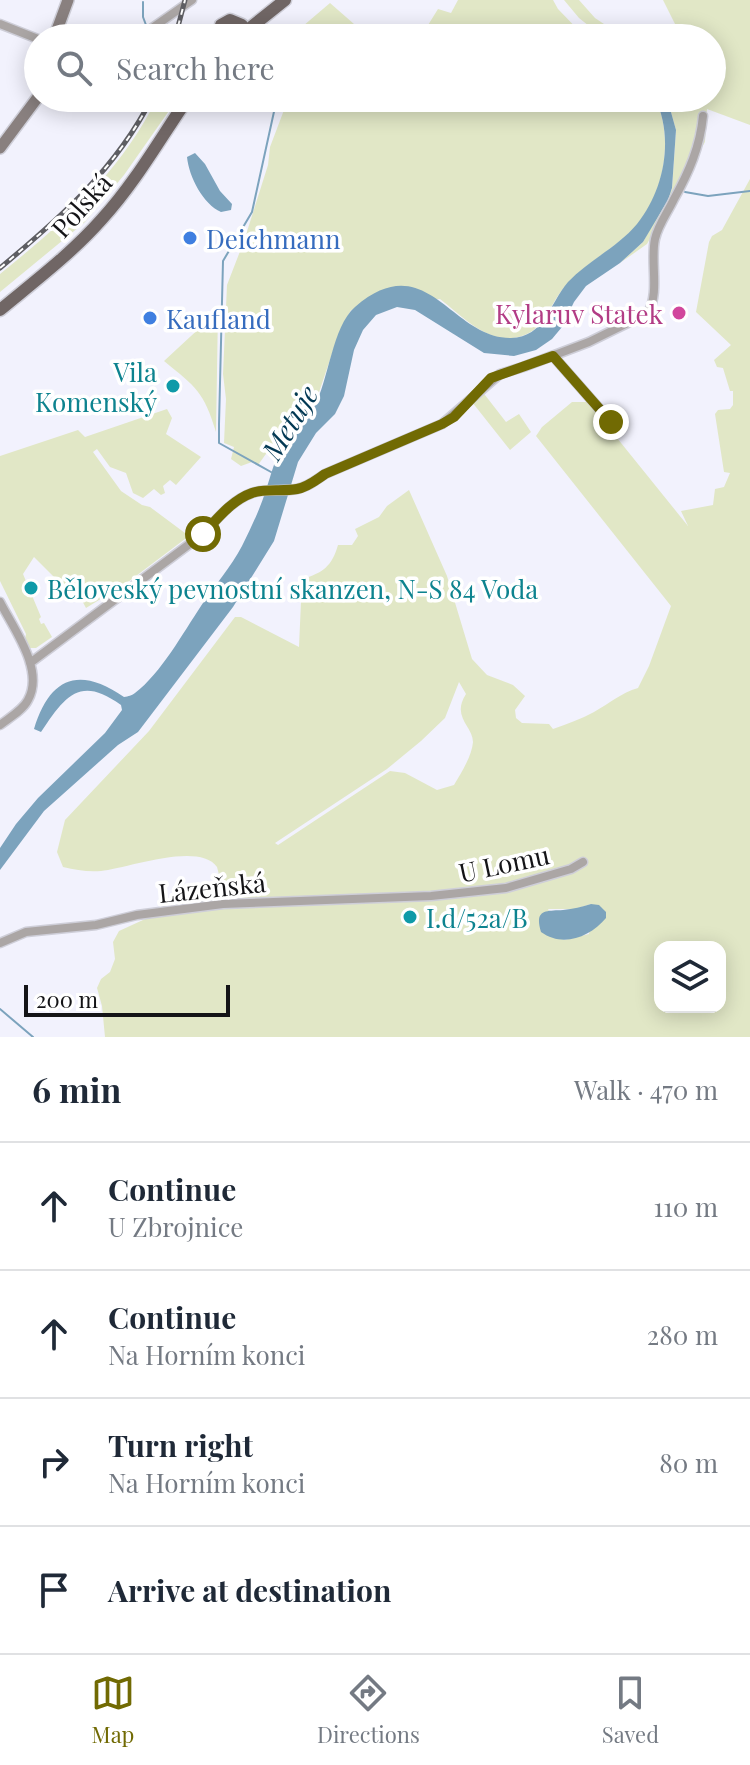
<!DOCTYPE html>
<meta charset="utf-8">
<style>
:root{--surface:#fff;--page:#f2f2f3;--text:#1f2937;--muted:#747a83;--line:#e0e1e3;--accent:#716a03}
body{margin:0;font-family:"Playfair Display",serif;background:var(--page);color:var(--text)}
.controls{position:absolute;right:24px;bottom:24px;display:grid;overflow:hidden;border-radius:16px;box-shadow:0 4px 20px #0003}
.controls button{width:72px;height:72px;display:grid;place-items:center;padding:0;border:0;border-bottom:2px solid var(--line);background:var(--surface);color:var(--text);font:40px sans-serif}
.scale{position:absolute;left:24px;bottom:20px;width:206px;box-sizing:border-box;padding-left:8px;border:4px solid #141417;border-top:0;font-size:22px;line-height:28px;white-space:nowrap;color:#141417;-webkit-text-stroke:6px #fff;paint-order:stroke}
.stop{position:absolute;width:24px;height:24px;margin:-18px;border:6px solid #716a03;border-radius:50%;background:#fff}
.stop.end{background:#716a03;border-color:#fff;box-shadow:0 2px 8px #0008}
.list{margin:0;padding:0;list-style:none}
h2{display:flex;justify-content:space-between;align-items:center;height:104px;margin:0;padding:0 32px;font-size:34px}
h2 small{font-size:26px;font-weight:400;color:var(--muted)}
.list li{display:grid;grid-template-columns:52px 1fr auto;gap:24px;align-items:center;box-sizing:border-box;height:128px;padding:0 32px;border-top:2px solid var(--line)}
.list b{display:block;font-size:30px;white-space:nowrap}
.list p{margin:0;font-size:26px;white-space:nowrap;color:var(--muted)}
.list em{font-size:26px;font-style:normal;color:var(--muted)}
.icon{flex:none;width:44px;height:44px;fill:none;stroke:currentColor;stroke-width:2;stroke-linecap:round;stroke-linejoin:round}
.map{position:relative;flex:none;width:750px;height:1037px;overflow:hidden}
.search{position:absolute;background:var(--surface);box-shadow:0 4px 20px #0003;left:24px;right:24px;top:24px;height:88px;display:flex;align-items:center;gap:20px;box-sizing:border-box;padding:0 28px;border-radius:44px;color:var(--muted);font-size:30px}
.sheet{height:616px;background:var(--surface)}
nav{display:flex;justify-content:space-around;align-items:center;box-sizing:border-box;height:112px;border-top:2px solid var(--line);background:var(--surface);font-size:22px;color:var(--muted)}
nav a{display:grid;justify-items:center;gap:4px}
nav .on{color:var(--accent)}
.map>svg:first-child{display:block}
.green{fill:#e1e7c6;fill-rule:evenodd}
.water{fill:#7ca3bd}
.lines{fill:none;stroke-linecap:round;stroke-linejoin:round}
.stream{stroke:#7ca3bd;stroke-width:2}
.street-casing{stroke:#ceced8;stroke-width:11}
.secondary-casing{stroke:#ceced8;stroke-width:14}
.primary-casing{stroke:#ceced8;stroke-width:15}
.street{stroke:#aba6a5;stroke-width:8}
.secondary{stroke:#89807f;stroke-width:11}
.primary{stroke:#706665;stroke-width:12}
.rail-casing{stroke:#5e5e63;stroke-width:5}
.rail{stroke:#fff;stroke-width:2;stroke-dasharray:6;stroke-linecap:butt}
.route{stroke:#716a03;stroke-width:10}
.shop-dot{fill:#3f7fe0;stroke:#fff;stroke-width:3}
.hotel-dot{fill:#d1479c;stroke:#fff;stroke-width:3}
.culture-dot{fill:#0f9aa8;stroke:#fff;stroke-width:3}
.labels{text-anchor:middle;dominant-baseline:central;stroke-width:7;stroke-linejoin:round;paint-order:stroke}
.street-label{font-size:26px;fill:#141417;stroke:#fff}
.shop-label{font-size:26px;fill:#366cbe;stroke:#fff;text-anchor:start}
.hotel-label{font-size:26px;fill:#b23c85;stroke:#fff;text-anchor:end}
.culture-label{font-size:26px;fill:#0d838f;stroke:#fff;text-anchor:start}
.water-label{font-size:28px;font-style:italic;fill:#023853;stroke:#fff}
</style>
<div class="map">
<svg width="750" height="1037" viewBox="0 0 750 1037">
<rect width="100%" height="100%" fill="#f2f2fd"/>
<!-- green -->
<path class="green" d="M 458,0 L 553,0 L 558,9 L 586,38 L 420,38 L 438,9 L 451,13 Z
M 564,0 L 579,0 L 595,18 L 625,38 L 604,38 L 579,18 Z
M 663,0 L 750,0 L 750,125 L 707,109 L 705,142 L 647,244 L 620,263 L 643,242 L 672,189 L 676,130 L 667,98 L 712,98 L 712,38 L 682,38 Z
M 330,3 L 370,38 L 299,38 L 303,26 Z
M 157,98 L 178,98 L 124,175 L 85,222 L 0,292 L 0,274 C 63,223 121,172 157,98 Z
M 285,98 L 655,98 C 674,137 665,191 637,225 C 616,248 587,262 567,284 C 548,304 546,334 513,338 C 484,341 461,315 440,299 L 351,310 L 338,336 L 313,410 L 283,444 L 276,440 L 258,465 L 252,462 L 241,466 L 231,459 L 234,447 L 224,443 L 226,399 L 223,374 L 227,285 L 244,241 L 268,165 L 270,147 L 284,110 Z
M 750,179 L 750,1037 L 105,1037 L 102,1006 L 97,988 L 101,979 L 110,972 L 115,959 L 113,942 L 119,931 L 191,898 L 220,879 C 220,878 217,867 217,867 C 199,841 125,869 101,871 C 87,872 76,870 63,867 L 57,852 L 65,820 L 149,731 L 235,617 L 241,617 L 299,647 L 302,579 C 323,573 332,566 338,545 L 352,545 L 358,536 L 355,529 L 379,517 L 387,506 L 409,490 L 447,576 L 472,659 L 487,675 L 513,685 L 525,696 L 515,710 L 516,718 L 522,723 L 549,724 L 553,729 C 567,724 581,719 594,712 C 610,703 621,693 638,688 L 649,666 L 671,606 L 536,436 L 542,427 L 572,402 L 588,402 L 688,526 L 681,511 L 713,505 L 715,489 L 724,487 L 730,473 L 724,472 L 715,414 L 718,410 L 730,409 L 733,405 L 733,391 L 730,391 L 723,368 L 717,367 L 714,360 L 731,345 L 696,312 L 709,242 L 712,236 L 722,230 ZM 459,682 L 466,694 C 451,717 473,726 473,742 C 472,756 461,773 454,785 L 437,790 L 405,773 L 390,771 L 278,845 L 275,843 L 387,769 L 421,741 L 445,718 ZM 591,904 L 589,934 L 564,940 L 548,909 L 575,909 ZM 660,947 L 720,947 L 720,1007 L 660,1007 Z
M 218,311 L 216,432 C 204,392 196,387 164,361 Z
M 482,393 L 485,395 L 506,422 L 519,414 L 531,432 L 510,450 L 472,402 Z
M 167,409 L 172,418 L 166,434 L 201,457 L 176,485 L 170,480 L 163,486 L 165,493 L 161,495 L 154,489 L 143,498 L 133,493 L 126,473 L 110,467 L 97,449 L 93,452 L 121,491 L 142,505 L 150,507 L 189,536 L 128,582 L 86,608 L 78,593 L 61,596 L 57,593 L 58,581 L 34,557 L 23,574 L 41,617 L 39,619 L 41,624 L 44,623 L 52,637 L 36,648 L 28,648 L 25,639 L 26,634 L 0,581 L 0,456 L 78,430 L 85,437 Z"/>
<!-- water -->
<path class="water" d="M 655,98 L 667,98 L 676,130 L 672,188 L 668,200 L 643,242 L 620,263 L 586,286 L 574,302 L 562,327 L 552,339 L 536,350 L 514,356 L 484,353 L 415,310 L 397,307 L 376,315 L 363,330 L 354,350 L 344,396 L 335,414 L 316,433 L 298,462 L 274,541 L 233,607 L 138,732 L 118,745 L 44,811 L 0,870 L 0,848 L 16,824 L 38,798 L 105,733 L 122,710 L 121,705 C 80,675 65,696 41,732 L 34,729 C 50,677 79,666 124,697 C 129,696 131,696 135,693 C 161,673 183,633 201,606 C 214,586 231,567 242,546 C 251,528 260,509 266,490 C 271,475 275,458 283,444 C 291,431 306,421 314,407 C 329,380 332,327 355,307 C 427,245 451,339 511,338 C 545,337 549,304 568,282 C 589,260 618,247 637,224 C 665,189 674,137 655,98 Z
M 195,153 L 205,164 L 220,191 L 232,204 L 231,210 L 221,212 C 203,204 189,177 187,157 Z
M 591,904 L 599,905 L 606,912 L 606,918 C 590,937 563,948 541,932 C 534,909 546,911 563,910 C 573,909 582,907 591,904 Z"/>
<g class="lines">
<!-- stream -->
<path class="stream" d="M 143,2 L 143,17 L 146,25
M 150,34 L 158,38
M 685,192 L 708,196 L 750,191
M 271,472 L 219,443 L 219,424 L 223,261 L 252,212 L 277,98
M 0,1009 L 33,1037"/>
<!-- street casing -->
<g class="street-casing">
<path id="street" d="M 0,24 L 38,39
M 138,38 L 192,0
M 553,356 L 611,422
M 0,602 C 13,628 45,670 28,700 C 23,710 9,718 0,725
M 30,663 L 203,534 C 217,519 232,500 252,493 C 266,488 282,492 297,489 C 308,487 316,480 325,474 L 442,424 L 500,374 L 523,367 L 589,342 L 648,313 C 660,292 650,262 655,239 C 658,225 668,212 674,199 C 689,172 700,147 703,116
M 0,943 L 26,932 L 96,925 L 137,915 L 223,904 L 431,896 L 506,888 L 571,869 L 583,862"/>
</g>
<!-- secondary casing -->
<g class="secondary-casing">
<path id="secondary" d="M 54,38 L 68,0
M 0,148 L 38,97"/>
</g>
<!-- primary casing -->
<g class="primary-casing">
<path id="primary" d="M 245,32 L 285,0
M 218,38 L 221,25 L 230,20 L 242,25 L 245,38
M 0,310 C 35,281 72,253 102,219 C 135,183 160,139 188,98"/>
</g>
<!-- street -->
<use href="#street" class="street"/>
<!-- secondary -->
<use href="#secondary" class="secondary"/>
<!-- primary -->
<use href="#primary" class="primary"/>
<!-- rail casing -->
<g class="rail-casing">
<path id="rail" d="M 175,38 L 185,0
M 0,268 C 60,218 116,169 152,98"/>
</g>
<!-- rail -->
<use href="#rail" class="rail"/>
</g>
<g class="lines">
<!-- route -->
<path class="route" d="M 203,534 C 217,519 232,500 252,493 C 266,488 282,492 297,489 C 308,487 316,480 325,474 L 442,424 L 454,417 L 491,378 L 553,356 L 611,422"/>
</g>
<!-- markers -->
<g class="shop-dot">
<circle cx="190" cy="238" r="8"/>
<circle cx="150" cy="318" r="8"/>
</g>
<circle class="hotel-dot" cx="679" cy="313" r="8"/>
<g class="culture-dot">
<circle cx="173" cy="386" r="8"/>
<circle cx="31" cy="588" r="8"/>
<circle cx="410" cy="917" r="8"/>
</g>
<g class="labels">
<!-- street labels -->
<g class="street-label">
<text transform="translate(81 205) rotate(-48)">Polská</text>
<text transform="translate(504 863) rotate(-12)">U Lomu</text>
<text transform="translate(212 887) rotate(-6)">Lázeňská</text>
</g>
<!-- shop labels -->
<g class="shop-label">
<text x="206" y="238">Deichmann</text>
<text x="166" y="318">Kaufland</text>
</g>
<!-- hotel labels -->
<g class="hotel-label">
<text x="663" y="313">Kylaruv Statek</text>
</g>
<!-- culture labels -->
<g class="culture-label">
<text x="157" y="371" text-anchor="end">Vila<tspan x="157" dy="30">Komenský</tspan></text>
<text x="47" y="588">Běloveský pevnostní skanzen, N-S 84 Voda</text>
<text x="426" y="917">I.d/52a/B</text>
</g>
<!-- water labels -->
<g class="water-label">
<text transform="translate(289 422) rotate(-59)">Metuje</text>
</g>
</g>
</svg>
<div class="controls">
<button><svg class="icon" aria-label="layers" viewBox="0 0 24 24"><path d="M12 4l9 5-9 5-9-5zM3 14l9 5 9-5"/></svg></button>
</div>
<div class="scale">200 m</div>
<div class="stop" style="left:203px;top:534px"></div>
<div class="stop end" style="left:611px;top:422px"></div>
<div class="search"><svg class="icon" aria-label="search" viewBox="0 0 24 24"><circle cx="10" cy="10" r="6"/><path d="M15 15l6 6"/></svg>Search here</div>
</div>
<section class="sheet">
<h2>6 min<small>Walk · 470 m</small></h2>
<ul class="list">
<li><svg class="icon" aria-label="ahead" viewBox="0 0 24 24"><path d="M12 20V5M6 11l6-6 6 6"/></svg><div><b>Continue</b><p>U Zbrojnice</p></div><em>110 m</em></li>
<li><svg class="icon" aria-label="ahead" viewBox="0 0 24 24"><path d="M12 20V5M6 11l6-6 6 6"/></svg><div><b>Continue</b><p>Na Horním konci</p></div><em>280 m</em></li>
<li><svg class="icon" aria-label="right" viewBox="0 0 24 24"><path d="M7 20v-9h11M14 6l5 5-5 5"/></svg><div><b>Turn right</b><p>Na Horním konci</p></div><em>80 m</em></li>
<li><svg class="icon" aria-label="arrive" viewBox="0 0 24 24"><path d="M6 21V4h12l-3 4 3 4H6"/></svg><div><b>Arrive at destination</b></div></li>
</ul>
</section>
<nav>
<a class="on"><svg class="icon" aria-label="map" viewBox="0 0 24 24"><path d="M3 6l6-2 6 2 6-2v14l-6 2-6-2-6 2zM9 4v14M15 6v14"/></svg>Map</a>
<a><svg class="icon" aria-label="directions" viewBox="0 0 24 24"><path d="M12 3l9 9-9 9-9-9zM9 14v-3h6M13 9l2 2-2 2"/></svg>Directions</a>
<a><svg class="icon" aria-label="saved" viewBox="0 0 24 24"><path d="M7 4h10v16l-5-4-5 4z"/></svg>Saved</a>
</nav>
